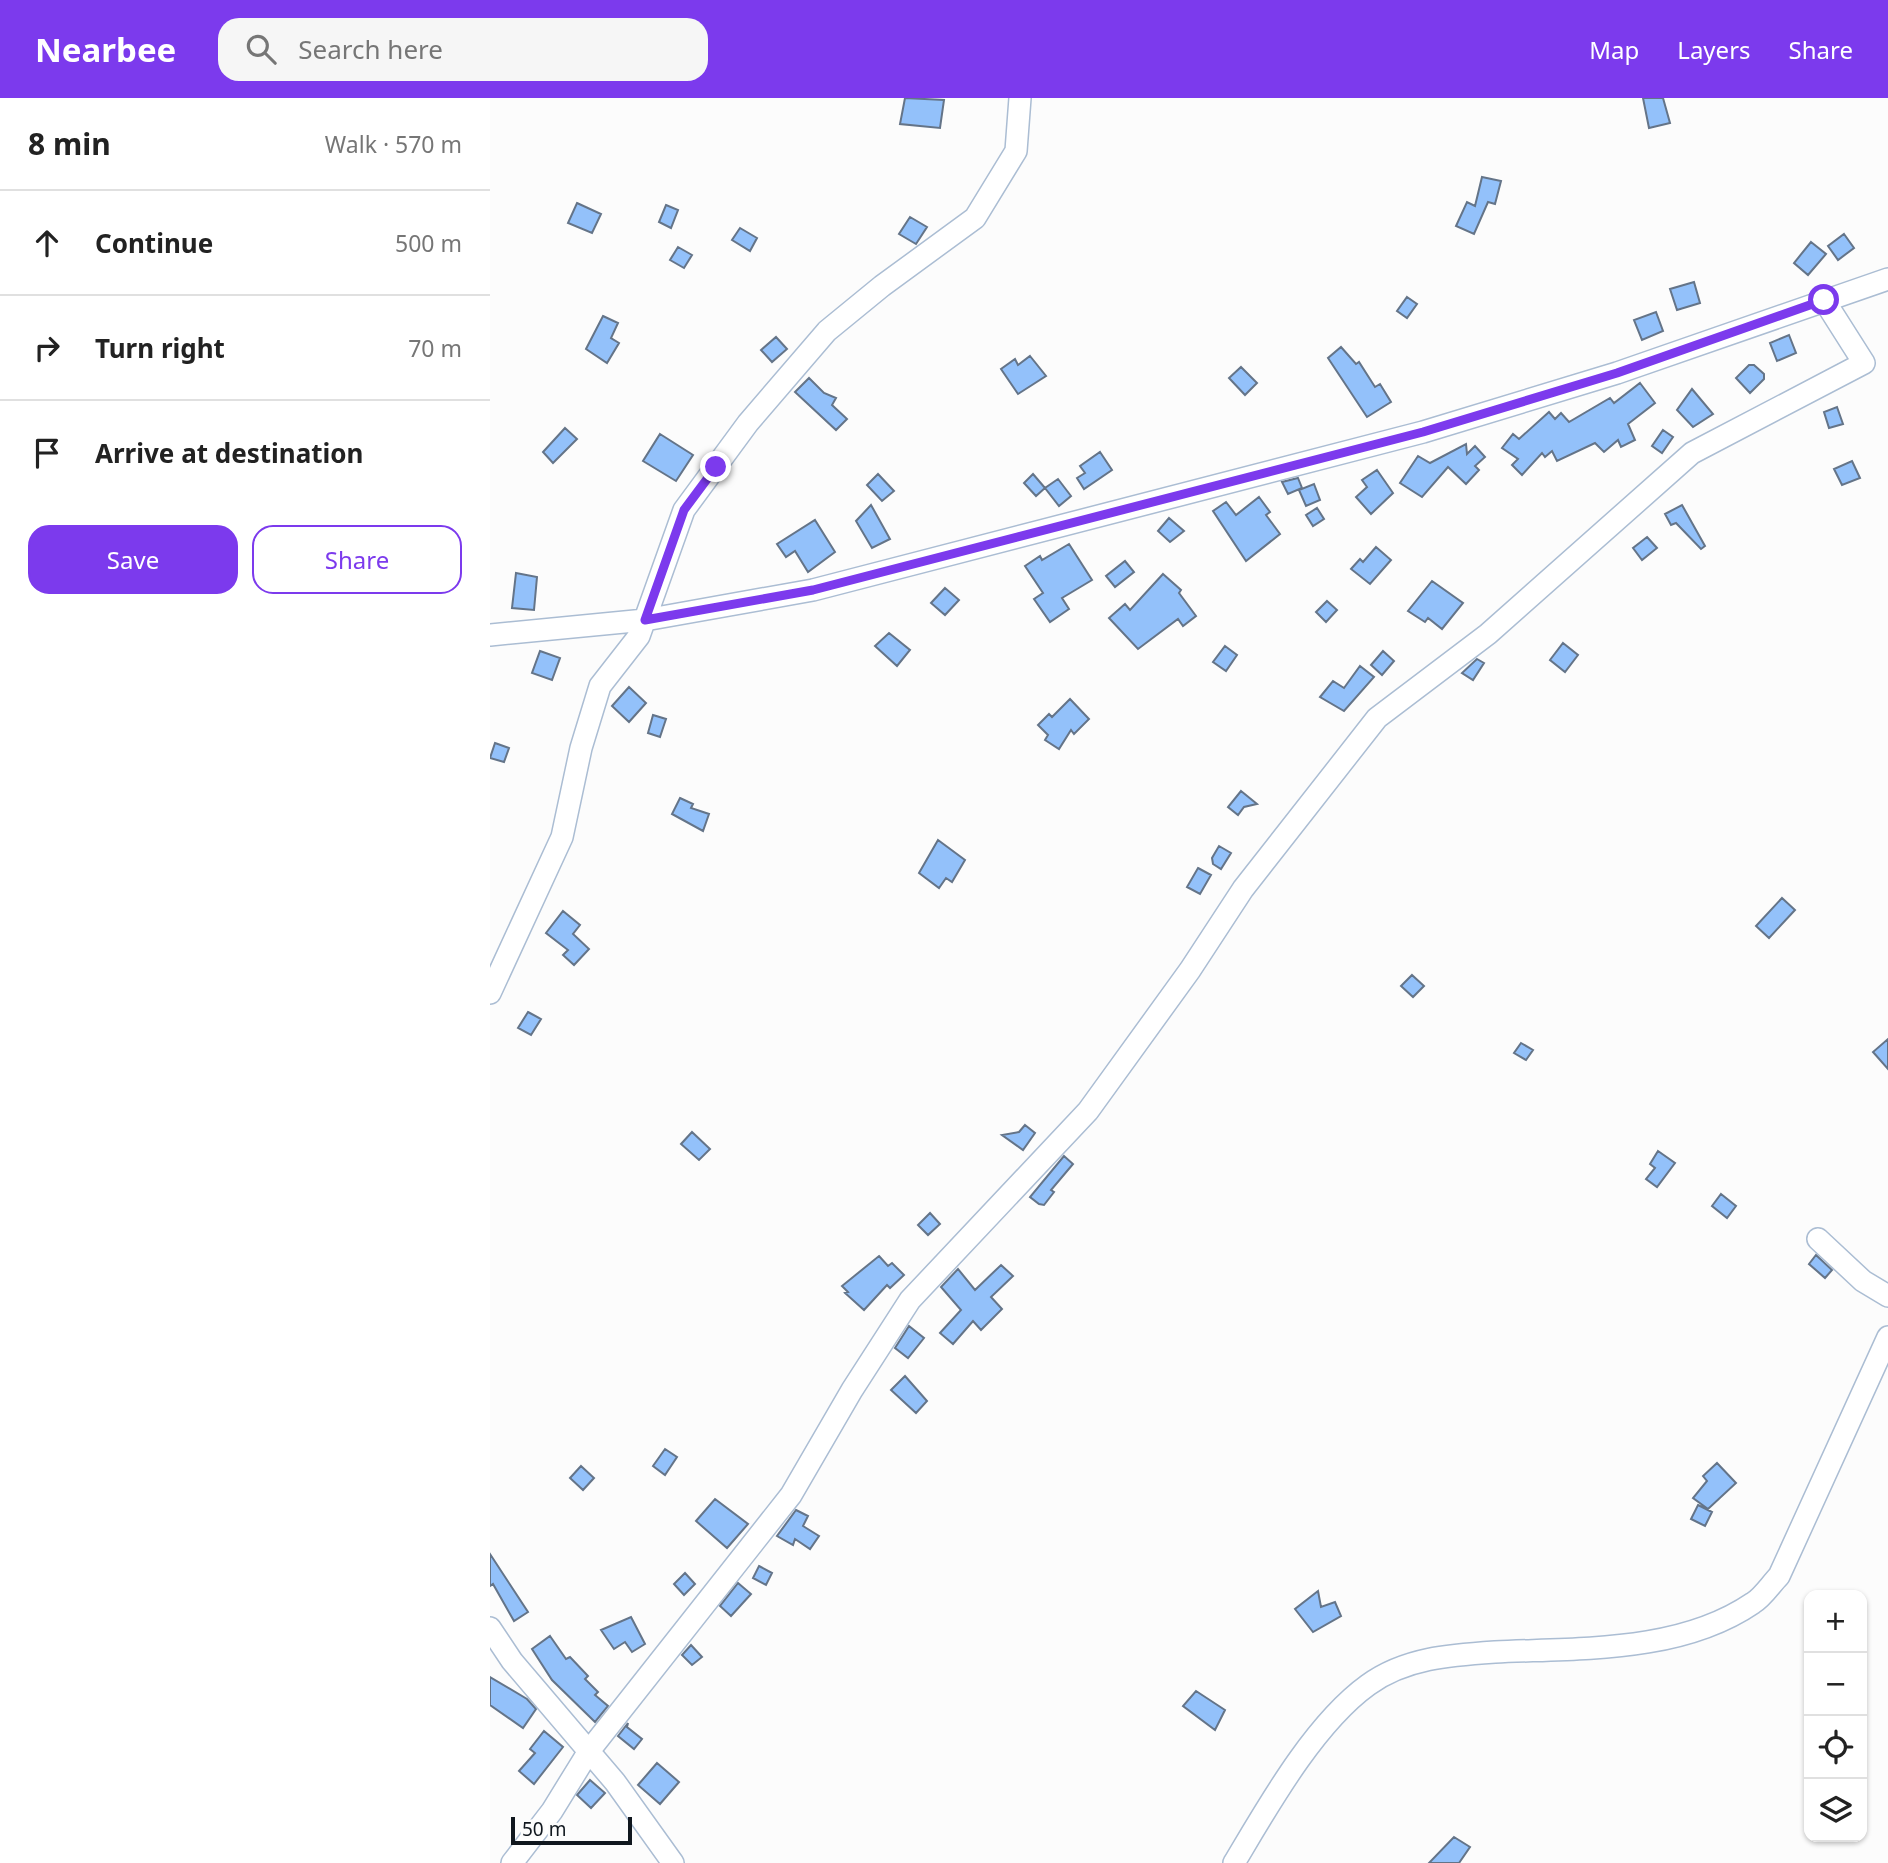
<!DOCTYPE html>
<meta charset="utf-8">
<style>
:root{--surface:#fff;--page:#f6f6f6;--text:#222;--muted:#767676;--line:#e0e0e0;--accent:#7c3aed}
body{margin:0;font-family:"Noto Sans",sans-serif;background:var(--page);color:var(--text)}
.controls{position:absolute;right:21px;bottom:21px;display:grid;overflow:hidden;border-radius:14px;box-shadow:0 2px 5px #0004}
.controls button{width:63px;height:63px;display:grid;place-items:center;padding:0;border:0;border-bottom:2px solid var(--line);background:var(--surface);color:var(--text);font:35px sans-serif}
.scale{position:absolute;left:21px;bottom:18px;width:121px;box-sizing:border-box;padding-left:7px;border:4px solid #10171e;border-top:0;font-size:19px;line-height:24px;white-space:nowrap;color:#10171e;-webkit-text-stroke:5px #fcfcfc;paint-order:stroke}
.stop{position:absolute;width:21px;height:21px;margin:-16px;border:5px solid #7c3aed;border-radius:50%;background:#fff}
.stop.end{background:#7c3aed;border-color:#fff;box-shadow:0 2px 7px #0008}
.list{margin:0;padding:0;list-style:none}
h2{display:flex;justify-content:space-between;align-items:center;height:91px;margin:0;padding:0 28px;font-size:30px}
h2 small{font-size:23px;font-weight:400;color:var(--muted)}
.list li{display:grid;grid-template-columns:46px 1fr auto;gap:21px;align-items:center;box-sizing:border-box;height:105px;padding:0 28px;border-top:2px solid var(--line)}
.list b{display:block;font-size:26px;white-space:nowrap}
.list em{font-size:23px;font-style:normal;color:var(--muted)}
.actions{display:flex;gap:14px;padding:21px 28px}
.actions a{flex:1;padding:16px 0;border:2px solid var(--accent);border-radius:21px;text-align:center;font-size:24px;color:var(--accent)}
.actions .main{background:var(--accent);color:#fff}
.icon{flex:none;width:38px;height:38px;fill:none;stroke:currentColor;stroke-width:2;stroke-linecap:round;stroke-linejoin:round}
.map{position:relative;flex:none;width:1398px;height:1765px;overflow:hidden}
header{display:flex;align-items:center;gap:42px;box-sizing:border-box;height:98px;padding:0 35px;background:var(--accent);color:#fff}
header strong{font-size:33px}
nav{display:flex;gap:38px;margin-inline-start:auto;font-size:24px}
.search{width:490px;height:63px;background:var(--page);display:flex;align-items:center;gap:18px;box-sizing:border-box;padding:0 24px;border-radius:21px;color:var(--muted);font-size:26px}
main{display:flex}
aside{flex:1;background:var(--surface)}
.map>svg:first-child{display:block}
.building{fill:#93c1fa;stroke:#647488;stroke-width:2}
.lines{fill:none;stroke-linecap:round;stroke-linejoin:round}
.minor-casing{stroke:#abbdd3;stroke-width:24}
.minor{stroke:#fff;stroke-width:21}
.route{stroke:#7c3aed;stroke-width:9}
</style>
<header>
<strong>Nearbee</strong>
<div class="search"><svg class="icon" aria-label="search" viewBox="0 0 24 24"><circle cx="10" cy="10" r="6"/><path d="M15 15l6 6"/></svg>Search here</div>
<nav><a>Map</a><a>Layers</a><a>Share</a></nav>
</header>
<main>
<aside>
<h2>8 min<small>Walk · 570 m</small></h2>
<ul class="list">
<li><svg class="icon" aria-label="ahead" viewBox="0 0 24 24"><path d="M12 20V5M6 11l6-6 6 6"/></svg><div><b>Continue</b></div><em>500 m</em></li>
<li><svg class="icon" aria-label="right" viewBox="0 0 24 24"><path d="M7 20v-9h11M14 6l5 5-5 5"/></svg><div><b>Turn right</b></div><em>70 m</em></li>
<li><svg class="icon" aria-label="arrive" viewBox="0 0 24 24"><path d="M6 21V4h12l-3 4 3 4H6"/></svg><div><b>Arrive at destination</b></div></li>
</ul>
<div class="actions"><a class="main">Save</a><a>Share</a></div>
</aside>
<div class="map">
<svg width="1398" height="1765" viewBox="0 0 1398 1765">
<rect width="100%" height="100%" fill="#fcfcfc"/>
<!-- building -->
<path class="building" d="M 415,0 L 454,2 L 450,30 L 410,26 Z
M 1153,0 L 1173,0 L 1180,25 L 1159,30 Z
M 992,79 L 1011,83 L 1005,106 L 998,104 L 984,136 L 966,128 L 977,104 L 985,108 Z
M 87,105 L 111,116 L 102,135 L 78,125 Z
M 176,107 L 188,112 L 181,130 L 169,124 Z
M 420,119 L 437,129 L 426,146 L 409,136 Z
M 250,130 L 267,140 L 260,153 L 242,142 Z
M 1354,136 L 1364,150 L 1348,162 L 1338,148 Z
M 1321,144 L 1336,156 L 1318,177 L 1304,165 Z
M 188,149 L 202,157 L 194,170 L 180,162 Z
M 1204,184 L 1210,205 L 1187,212 L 1180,191 Z
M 917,199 L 927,206 L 917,220 L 907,213 Z
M 1166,214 L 1173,233 L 1152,242 L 1144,222 Z
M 113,218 L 128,225 L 121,240 L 129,245 L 117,265 L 96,251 Z
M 1299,237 L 1306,255 L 1287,263 L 1280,245 Z
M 286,239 L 297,251 L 282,264 L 271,252 Z
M 851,249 L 866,266 L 869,264 L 885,289 L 890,286 L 901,304 L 877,319 L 838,260 Z
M 540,258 L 556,278 L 528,296 L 511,271 L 525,261 L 528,267 Z
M 1259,267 L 1264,267 L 1274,276 L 1274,281 L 1260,295 L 1246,280 Z
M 751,269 L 767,285 L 755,297 L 739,280 Z
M 319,280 L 334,295 L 346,300 L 342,307 L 357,321 L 346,332 L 305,294 Z
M 1150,285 L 1165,305 L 1138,326 L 1145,342 L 1131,349 L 1128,342 L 1114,354 L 1105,345 L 1067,363 L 1062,353 L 1055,359 L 1052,355 L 1032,377 L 1022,367 L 1028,361 L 1012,350 L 1023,336 L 1029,341 L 1059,314 L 1065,321 L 1071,315 L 1079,324 L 1120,300 L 1124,305 Z
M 1202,291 L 1223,316 L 1203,329 L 1187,312 Z
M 1347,309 L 1353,326 L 1339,330 L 1334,314 Z
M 75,330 L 87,341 L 63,365 L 53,354 Z
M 1173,332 L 1183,339 L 1172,355 L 1162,348 Z
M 170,336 L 203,357 L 186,383 L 153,363 Z
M 976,346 L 977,356 L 985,348 L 995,359 L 985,368 L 989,372 L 976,386 L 958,369 L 932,399 L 910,385 L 928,358 L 940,365 Z
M 610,354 L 622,372 L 594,391 L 587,380 L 595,375 L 590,368 Z
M 1362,363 L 1370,380 L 1352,387 L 1344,371 Z
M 887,372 L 903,395 L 881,416 L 866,399 L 877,389 L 872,382 Z
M 388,376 L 404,393 L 392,403 L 377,387 Z
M 543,376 L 555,390 L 546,398 L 534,385 Z
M 808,380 L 812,390 L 798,396 L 792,384 Z
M 568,381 L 581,398 L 569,408 L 555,390 Z
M 824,386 L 830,402 L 816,408 L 809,392 Z
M 769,399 L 780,414 L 776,417 L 790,436 L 756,463 L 723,413 L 736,404 L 746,417 Z
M 381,407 L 400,441 L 382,450 L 366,423 Z
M 1192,407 L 1215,448 L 1211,451 L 1186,425 L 1181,427 L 1175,416 Z
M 827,410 L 834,421 L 823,428 L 816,417 Z
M 679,420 L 694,433 L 680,444 L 668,433 Z
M 325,422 L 345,454 L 318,474 L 305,453 L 296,459 L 287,446 Z
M 1157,439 L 1167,450 L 1152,462 L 1143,450 Z
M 579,446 L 602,482 L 572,500 L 579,511 L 560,524 L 544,501 L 553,495 L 535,468 L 550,458 L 552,462 Z
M 886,449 L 901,462 L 880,486 L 861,471 L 870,461 L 873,464 Z
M 635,463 L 644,474 L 625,489 L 616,478 Z
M 26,475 L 47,479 L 44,512 L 22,510 Z
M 673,476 L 691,492 L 689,495 L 706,518 L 693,528 L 688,521 L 648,551 L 619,520 L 635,506 L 640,512 Z
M 942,483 L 973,505 L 952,531 L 938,520 L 935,524 L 918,513 Z
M 455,490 L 469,502 L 455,517 L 441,505 Z
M 837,503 L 847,512 L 836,524 L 826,514 Z
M 399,535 L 420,552 L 407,568 L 385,548 Z
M 1073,545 L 1088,557 L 1075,574 L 1060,562 Z
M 735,548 L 747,557 L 736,573 L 723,564 Z
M 50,553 L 70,560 L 62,582 L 42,575 Z
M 893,553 L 904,563 L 892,577 L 881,567 Z
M 987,561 L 994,565 L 983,582 L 972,575 Z
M 870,568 L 884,579 L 854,613 L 830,599 L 843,583 L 854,590 Z
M 139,589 L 156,605 L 139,624 L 122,608 Z
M 580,601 L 599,621 L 584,636 L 581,632 L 569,651 L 555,642 L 558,637 L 548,627 L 559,616 L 562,619 Z
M 163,617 L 176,621 L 170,639 L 158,635 Z
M 5,645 L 19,650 L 14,664 L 0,660 Z
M 751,693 L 767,706 L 754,709 L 748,717 L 738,709 Z
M 190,700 L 203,706 L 201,710 L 219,716 L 213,733 L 182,716 Z
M 448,742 L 475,762 L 462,784 L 456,780 L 449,790 L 429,775 Z
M 729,748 L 741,755 L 731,771 L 723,766 L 722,760 Z
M 708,770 L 721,777 L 710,796 L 697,789 Z
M 1292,800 L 1305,812 L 1279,840 L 1266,828 Z
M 73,813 L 90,827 L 83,836 L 99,851 L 84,867 L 73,857 L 78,852 L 56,835 Z
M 922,877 L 934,888 L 923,899 L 911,888 Z
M 38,914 L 51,921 L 41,937 L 28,930 Z
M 1398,941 L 1398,971 L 1383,954 Z
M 1031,945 L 1043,952 L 1036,962 L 1024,955 Z
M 535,1027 L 545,1035 L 533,1052 L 512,1037 L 529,1034 Z
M 202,1034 L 220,1051 L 209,1062 L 191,1046 Z
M 1168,1053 L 1185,1065 L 1167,1089 L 1156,1081 L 1165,1070 L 1160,1066 Z
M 574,1058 L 583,1066 L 561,1092 L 564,1094 L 554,1107 L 549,1106 L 540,1099 Z
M 1231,1096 L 1246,1108 L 1237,1120 L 1222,1108 Z
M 440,1115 L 450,1126 L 438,1137 L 428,1127 Z
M 1326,1157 L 1342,1172 L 1335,1180 L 1319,1166 Z
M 389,1158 L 398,1168 L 402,1165 L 414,1177 L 400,1190 L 397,1187 L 374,1212 L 355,1195 L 358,1194 L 352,1188 Z
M 511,1167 L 523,1178 L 501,1199 L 512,1211 L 491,1232 L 483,1223 L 463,1246 L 450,1235 L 471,1212 L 451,1189 L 468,1171 L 485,1192 Z
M 419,1228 L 434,1240 L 418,1260 L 405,1250 Z
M 415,1278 L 437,1303 L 426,1315 L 401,1292 Z
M 175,1351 L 187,1359 L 175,1377 L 163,1368 Z
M 1227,1365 L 1246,1385 L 1218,1411 L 1203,1400 L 1217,1383 L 1213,1378 Z
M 91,1368 L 104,1380 L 93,1392 L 80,1380 Z
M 225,1401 L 258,1426 L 237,1450 L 206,1423 Z
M 1208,1407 L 1222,1414 L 1215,1428 L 1201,1421 Z
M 306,1412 L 318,1418 L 313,1428 L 329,1438 L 320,1451 L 305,1441 L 303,1447 L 287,1438 Z
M 0,1456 L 38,1514 L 24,1523 L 3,1486 L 0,1488 Z
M 269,1468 L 282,1475 L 276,1487 L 263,1480 Z
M 195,1475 L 205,1486 L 194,1497 L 184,1486 Z
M 248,1485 L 261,1496 L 241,1518 L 230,1508 Z
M 828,1493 L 831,1509 L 845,1504 L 851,1518 L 823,1534 L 805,1511 Z
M 141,1519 L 155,1546 L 142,1554 L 135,1544 L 124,1551 L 111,1532 Z
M 60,1538 L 76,1561 L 80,1559 L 98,1578 L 95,1581 L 108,1594 L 105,1597 L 118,1608 L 105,1624 L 62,1582 L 42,1551 Z
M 201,1547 L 212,1559 L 202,1567 L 192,1557 Z
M 0,1579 L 37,1601 L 46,1611 L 33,1630 L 0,1607 Z
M 706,1593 L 735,1612 L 725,1632 L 693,1608 Z
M 138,1625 L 137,1629 L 152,1641 L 144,1651 L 128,1638 Z
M 54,1633 L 73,1649 L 44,1686 L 29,1673 L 45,1655 L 40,1651 Z
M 167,1665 L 189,1684 L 170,1706 L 148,1687 Z
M 100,1682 L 115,1695 L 101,1710 L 87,1697 Z
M 964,1739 L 980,1749 L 969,1765 L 939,1765 Z"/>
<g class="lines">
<!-- minor casing -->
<g class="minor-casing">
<path id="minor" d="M 0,537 L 155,522 L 323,492 L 933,334 L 1127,275 L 1398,181
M 0,895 L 72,739 L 91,650 L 110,588 L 149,538 L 194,412 L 258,325 L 337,233 L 392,188 L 485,120 L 526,53 L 530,0
M 1328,1141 L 1373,1183 L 1398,1198
M 0,1530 L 22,1563 L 125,1684 L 183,1765
M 22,1765 L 62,1713 L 99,1653 L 301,1397 L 362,1292 L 420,1202 L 598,1013 L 700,872 L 753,791 L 887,620 L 998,536 L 1202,355 L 1374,265 L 1334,202
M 744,1765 C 778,1708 824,1626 878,1587 C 915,1560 960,1557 1005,1554 C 1089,1550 1190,1555 1263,1505 C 1273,1499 1281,1486 1289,1478 L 1398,1239"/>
</g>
<!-- minor -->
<use href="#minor" class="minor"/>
</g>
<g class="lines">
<!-- route -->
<path class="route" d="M 226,369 L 194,412 L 155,522 L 323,492 L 933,334 L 1127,275 L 1334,202"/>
</g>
</svg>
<div class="controls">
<button>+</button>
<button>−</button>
<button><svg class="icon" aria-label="locate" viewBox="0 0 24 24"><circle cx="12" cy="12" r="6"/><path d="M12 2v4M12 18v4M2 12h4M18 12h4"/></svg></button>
<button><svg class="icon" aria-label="layers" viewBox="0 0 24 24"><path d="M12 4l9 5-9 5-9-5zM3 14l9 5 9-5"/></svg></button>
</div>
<div class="scale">50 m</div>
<div class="stop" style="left:1334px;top:202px"></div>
<div class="stop end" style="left:226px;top:369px"></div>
</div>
</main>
